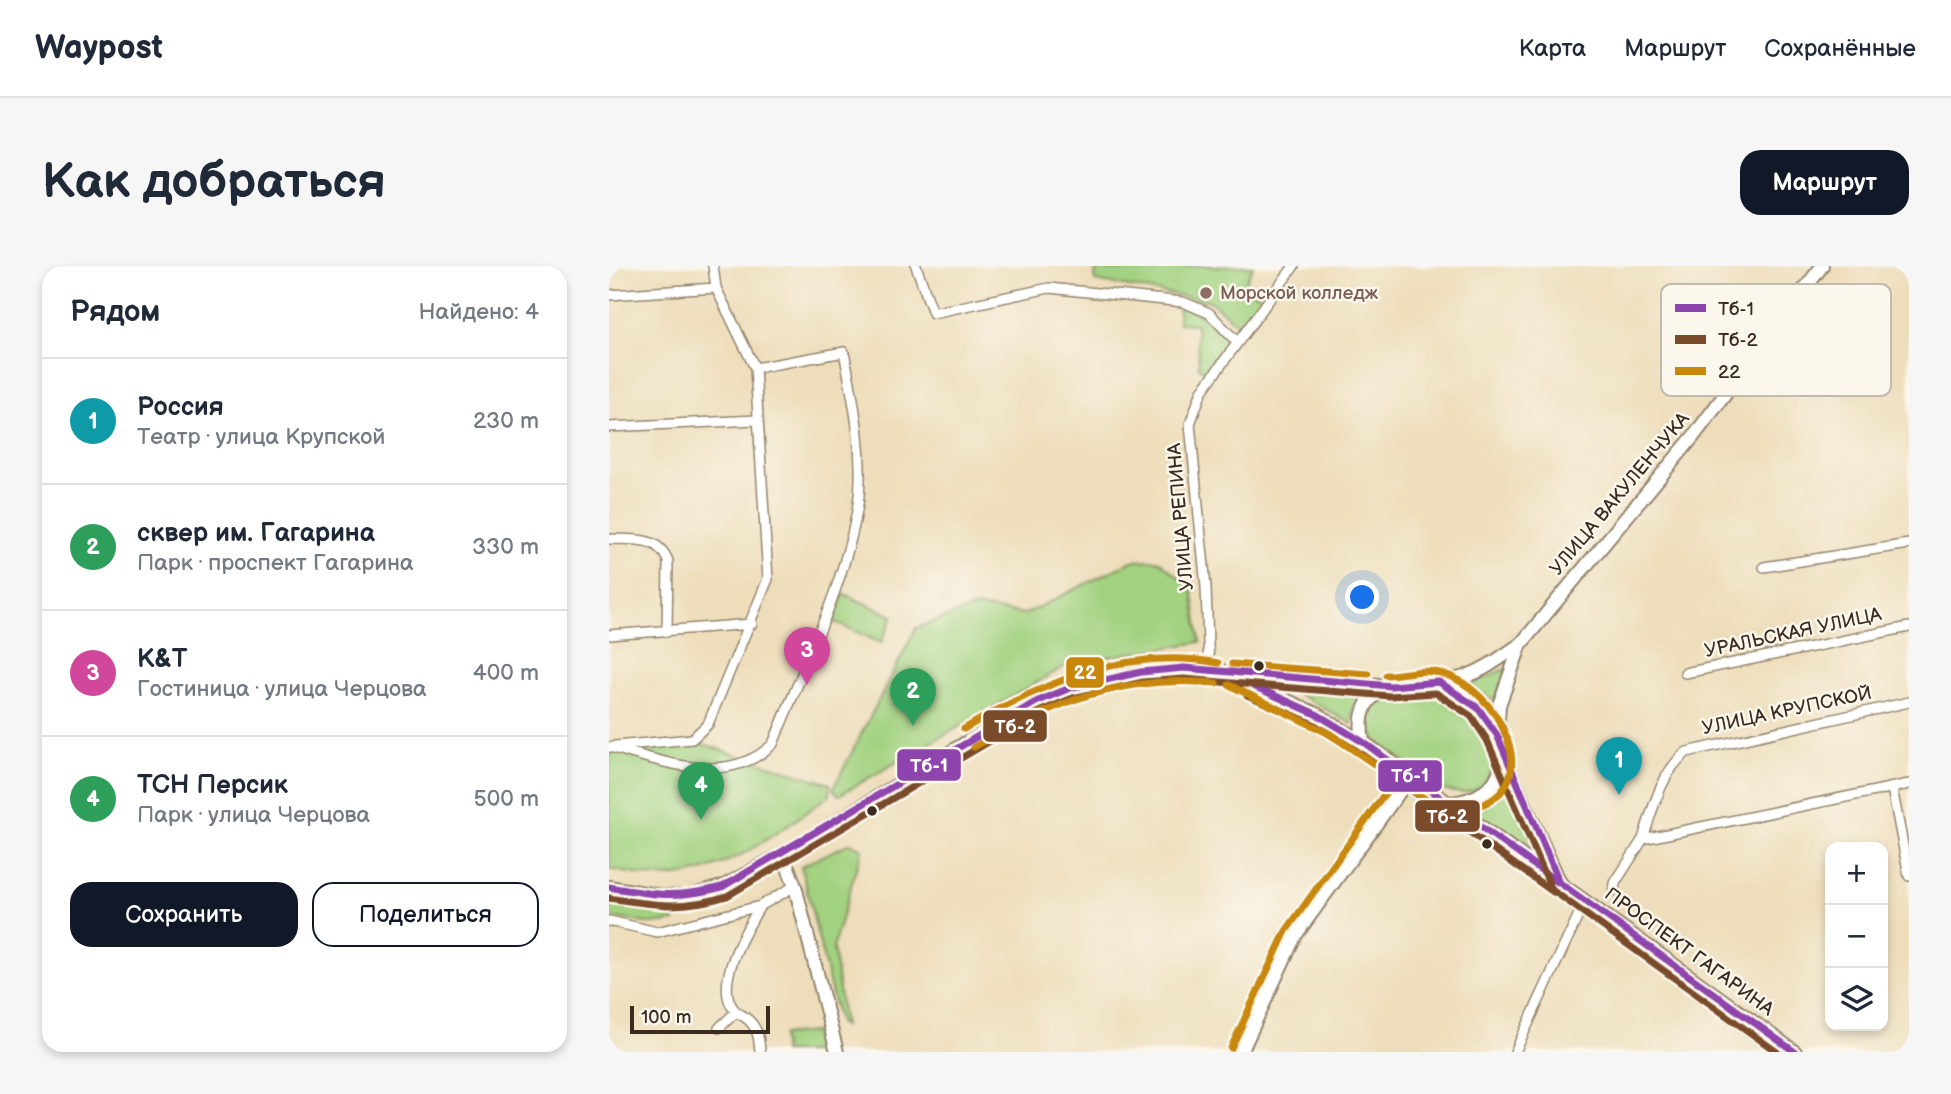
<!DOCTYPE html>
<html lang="ru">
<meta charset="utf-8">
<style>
:root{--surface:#fff;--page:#f6f6f7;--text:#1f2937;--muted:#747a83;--line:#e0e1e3;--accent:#111827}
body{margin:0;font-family:"Balsamiq Sans",sans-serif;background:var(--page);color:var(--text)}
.controls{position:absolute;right:21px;bottom:21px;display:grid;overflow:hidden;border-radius:14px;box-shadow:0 4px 10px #0003}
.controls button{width:63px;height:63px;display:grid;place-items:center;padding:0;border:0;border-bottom:2px solid var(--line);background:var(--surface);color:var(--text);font:35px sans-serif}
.scale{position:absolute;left:21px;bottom:18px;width:140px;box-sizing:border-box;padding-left:7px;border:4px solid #3b2a1e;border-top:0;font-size:19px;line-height:24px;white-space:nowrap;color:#3b2a1e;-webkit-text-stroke:5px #fbf7ec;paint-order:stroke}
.you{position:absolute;left:754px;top:332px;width:24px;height:24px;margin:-18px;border:5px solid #fff;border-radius:50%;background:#1a73e8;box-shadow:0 0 0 10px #1a73e833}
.badge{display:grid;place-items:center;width:46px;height:46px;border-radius:50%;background:var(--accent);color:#fff;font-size:23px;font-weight:700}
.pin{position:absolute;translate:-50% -58px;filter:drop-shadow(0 2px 4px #0008)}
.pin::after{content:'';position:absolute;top:37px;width:24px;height:21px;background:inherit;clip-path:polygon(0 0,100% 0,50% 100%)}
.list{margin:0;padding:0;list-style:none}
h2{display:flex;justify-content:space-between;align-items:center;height:91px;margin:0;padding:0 28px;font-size:30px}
h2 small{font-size:23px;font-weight:400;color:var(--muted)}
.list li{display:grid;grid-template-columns:46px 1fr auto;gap:21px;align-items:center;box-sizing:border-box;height:126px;padding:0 28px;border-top:2px solid var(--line)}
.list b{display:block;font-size:26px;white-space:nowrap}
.list p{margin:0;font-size:23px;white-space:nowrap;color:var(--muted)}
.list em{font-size:23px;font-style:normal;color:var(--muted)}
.actions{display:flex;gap:14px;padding:21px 28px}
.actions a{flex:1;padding:16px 0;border:2px solid var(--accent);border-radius:21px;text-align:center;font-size:24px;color:var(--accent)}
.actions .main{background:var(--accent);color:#fff}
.icon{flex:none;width:38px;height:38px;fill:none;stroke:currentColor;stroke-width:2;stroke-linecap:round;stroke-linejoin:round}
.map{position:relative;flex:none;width:1300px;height:786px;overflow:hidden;border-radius:21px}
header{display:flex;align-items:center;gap:42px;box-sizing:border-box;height:98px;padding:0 35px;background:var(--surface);border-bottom:2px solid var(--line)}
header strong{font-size:33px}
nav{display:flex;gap:38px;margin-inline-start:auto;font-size:24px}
.intro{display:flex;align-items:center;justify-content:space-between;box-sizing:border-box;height:168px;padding:0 42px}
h1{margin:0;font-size:49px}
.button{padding:18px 32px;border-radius:21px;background:var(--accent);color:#fff;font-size:24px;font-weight:700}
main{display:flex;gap:42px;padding:0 42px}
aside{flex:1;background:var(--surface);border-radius:21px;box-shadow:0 4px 10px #0003}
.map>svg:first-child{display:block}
.green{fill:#a2d17f;stroke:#6e7e4e;stroke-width:2}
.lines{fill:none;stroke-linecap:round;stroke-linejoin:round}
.minor-casing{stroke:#94846c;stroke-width:12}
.secondary-casing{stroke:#94846c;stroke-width:16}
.minor{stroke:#fff;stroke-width:9}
.secondary{stroke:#fff;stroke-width:12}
.bus-1-casing{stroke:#fbf7ec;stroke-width:12}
.bus-2-casing{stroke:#fbf7ec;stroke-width:12}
.bus-3-casing{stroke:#fbf7ec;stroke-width:12}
.bus-1{stroke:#8e44ad;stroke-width:7}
.bus-2{stroke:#7a4b2a;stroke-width:7}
.bus-3{stroke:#c88708;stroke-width:7}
.education-dot{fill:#8d6e63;stroke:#fbf7ec;stroke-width:2.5}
.bus-dot{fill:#3b2a1e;stroke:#fbf7ec;stroke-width:2.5}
.labels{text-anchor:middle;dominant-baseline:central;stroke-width:5;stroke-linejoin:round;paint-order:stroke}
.education-label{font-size:19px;fill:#785e54;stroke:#fbf7ec;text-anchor:start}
.street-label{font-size:19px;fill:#3b2a1e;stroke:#fbf7ec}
.key{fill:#fbf7ec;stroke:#c1baae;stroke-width:2}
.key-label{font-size:19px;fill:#3b2a1e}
.line-badge{stroke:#fbf7ec;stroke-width:2.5}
.badge-label{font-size:19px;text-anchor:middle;font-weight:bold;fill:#fff}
</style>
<header>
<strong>Waypost</strong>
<nav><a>Карта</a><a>Маршрут</a><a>Сохранённые</a></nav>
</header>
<div class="intro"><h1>Как добраться</h1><a class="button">Маршрут</a></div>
<main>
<aside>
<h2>Рядом<small>Найдено: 4</small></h2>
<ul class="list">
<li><span class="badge" style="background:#0f9aa8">1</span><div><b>Россия</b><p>Театр · улица Крупской</p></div><em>230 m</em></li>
<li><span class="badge" style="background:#2e9e5b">2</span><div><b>сквер им. Гагарина</b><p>Парк · проспект Гагарина</p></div><em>330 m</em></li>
<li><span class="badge" style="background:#d1479c">3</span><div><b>К&amp;Т</b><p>Гостиница · улица Черцова</p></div><em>400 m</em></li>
<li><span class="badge" style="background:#2e9e5b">4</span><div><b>ТСН Персик</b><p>Парк · улица Черцова</p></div><em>500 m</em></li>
</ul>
<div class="actions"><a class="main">Сохранить</a><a>Поделиться</a></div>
</aside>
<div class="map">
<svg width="1300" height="786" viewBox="0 0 1300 786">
<rect width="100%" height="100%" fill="#fbf7ec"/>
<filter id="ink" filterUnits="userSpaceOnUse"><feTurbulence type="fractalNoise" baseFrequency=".0143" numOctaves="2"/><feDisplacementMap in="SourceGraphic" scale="14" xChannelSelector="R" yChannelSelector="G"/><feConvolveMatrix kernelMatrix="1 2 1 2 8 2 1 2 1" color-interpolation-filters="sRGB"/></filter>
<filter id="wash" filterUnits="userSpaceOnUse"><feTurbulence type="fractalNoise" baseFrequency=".00686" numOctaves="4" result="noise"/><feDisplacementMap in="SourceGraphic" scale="28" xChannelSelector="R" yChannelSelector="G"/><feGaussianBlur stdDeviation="1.57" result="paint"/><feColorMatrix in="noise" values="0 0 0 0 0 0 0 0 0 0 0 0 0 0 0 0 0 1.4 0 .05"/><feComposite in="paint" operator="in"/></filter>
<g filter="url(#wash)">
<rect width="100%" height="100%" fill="#edddba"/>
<!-- green -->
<path class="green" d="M 547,0 L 644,0 L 634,22 L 654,31 L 631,60 L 601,35 L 486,15 L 487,3 L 547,5 Z
M 575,41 L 599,52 L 619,72 L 596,105 L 590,101 L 587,58 L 570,57 L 569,43 Z
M 549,294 L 583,322 L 591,376 L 462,397 L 230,529 L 224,523 L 307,362 L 367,341 L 416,348 L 523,295 Z
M 235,328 L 284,350 L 272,377 L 223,355 Z
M 898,402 L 886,436 L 861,418 Z
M 687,422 L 750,428 L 743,446 L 743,458 L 688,427 Z
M 814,424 C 832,429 850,435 863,448 C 895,479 891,539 835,524 L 768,476 C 760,463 759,453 765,439 L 785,429 Z
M 90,477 L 221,518 L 221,529 C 172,564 117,610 54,611 C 36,611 17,606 0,603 L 0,484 Z
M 899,521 L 931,592 L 868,547 Z
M 241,577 L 253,583 L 224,681 L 235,760 L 230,757 L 192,600 Z
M 0,637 L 64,647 L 66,655 L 43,658 L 0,651 Z
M 205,766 L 207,786 L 174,786 L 173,769 Z"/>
</g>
<g filter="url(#ink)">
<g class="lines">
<!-- minor casing -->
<g class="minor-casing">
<path id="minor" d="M 307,0 L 324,47 L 440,22 L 574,36 L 600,47 L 628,76
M 0,29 L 107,22
M 0,161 L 148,154
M 0,273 C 23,274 49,269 59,295 L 58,366
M 1155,301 L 1300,278
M 0,369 L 143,358
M 600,405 L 597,321 L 581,158 L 593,125 L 685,0
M 1076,407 L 1300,361
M 6,480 L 83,473 L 99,458 L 159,313 L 146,102 L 107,22 L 104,0
M 0,481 C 54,495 118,522 164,478 C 193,405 234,322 248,245 C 257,194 245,136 235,86 L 146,102
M 1283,522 L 1300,610
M 1034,573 C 1043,545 1053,504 1078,486 L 1300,436
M 1005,625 L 1006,617 L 1034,573 L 1300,518
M 0,655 L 48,666 L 151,640 L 186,620
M 110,762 L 127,746
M 151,786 C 150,772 149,761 137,752 C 132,748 127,747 124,742 C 105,717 138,662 151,640
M 906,786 L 976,635"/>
</g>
<!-- secondary casing -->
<g class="secondary-casing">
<path id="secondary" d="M 625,410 L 709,449 L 754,476 L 1186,786
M 830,416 C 844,424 859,432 870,444 C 907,484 899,531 841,537
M 888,469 L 890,439 L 912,378 L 1084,171 L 1213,0
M 754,476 C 741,404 811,425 855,411 C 876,404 894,390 912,378
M 894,489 L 951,617
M 174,588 L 186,620 L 228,786
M 0,621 L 53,630 L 80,630 L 113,621 L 188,580 L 394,454 L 461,422 L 496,412 L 575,402 L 782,420
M 632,786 L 686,670 L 801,511"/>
</g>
<!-- minor -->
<use href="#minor" class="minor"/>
<!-- secondary -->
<use href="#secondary" class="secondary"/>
<!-- bus-1 casing -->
<g class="bus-1-casing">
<path id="bus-1" d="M 642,419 L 709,449 L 754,476 L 950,617
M 0,621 C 45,629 68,633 113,621 L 427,436 L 461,422 L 532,406 L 575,402 L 782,420 L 830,416 L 869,442 L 888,469 L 951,617 L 1186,786"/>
</g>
<!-- bus-2 casing -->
<g class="bus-2-casing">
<path id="bus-2" d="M 638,429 L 704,458 L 748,485 L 944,626
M 0,632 C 45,639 73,644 118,630 L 432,445 L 464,432 L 534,416 L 575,413 L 781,430 L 827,427 L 862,450 L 878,474 L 943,624 L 1168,786"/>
</g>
<!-- bus-3 casing -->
<g class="bus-3-casing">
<path id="bus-3" d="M 623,398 L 759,408
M 620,419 L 721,468 L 837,547 C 846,548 854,544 863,542 C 942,522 888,420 831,407 C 813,402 795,409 777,409
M 355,463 C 432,417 518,380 609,397
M 365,481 C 448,436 510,408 607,417
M 622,782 L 677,665 L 792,505"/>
</g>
<!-- bus-1 -->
<use href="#bus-1" class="bus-1"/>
<!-- bus-2 -->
<use href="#bus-2" class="bus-2"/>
<!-- bus-3 -->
<use href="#bus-3" class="bus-3"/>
</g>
</g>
<!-- markers -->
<circle class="education-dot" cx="597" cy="27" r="7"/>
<g class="bus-dot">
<circle cx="650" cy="400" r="6"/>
<circle cx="263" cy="545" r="6"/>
<circle cx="878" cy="578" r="6"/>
</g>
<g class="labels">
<!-- education labels -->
<g class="education-label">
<text x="611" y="27">Морской колледж</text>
</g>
<!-- street labels -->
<g class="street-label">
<text transform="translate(1011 228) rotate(-50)">УЛИЦА ВАКУЛЕНЧУКА</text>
<text transform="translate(572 251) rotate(-95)">УЛИЦА РЕПИНА</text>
<text transform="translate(1184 367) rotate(-12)">УРАЛЬСКАЯ УЛИЦА</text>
<text transform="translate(1178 445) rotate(-12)">УЛИЦА КРУПСКОЙ</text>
<text transform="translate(1080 686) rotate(36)">ПРОСПЕКТ ГАГАРИНА</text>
</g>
</g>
<!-- legend -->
<rect x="1052" y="18" width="230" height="112" rx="10" class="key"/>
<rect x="1066" y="38" width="31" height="8" fill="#8e44ad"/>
<rect x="1066" y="69" width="31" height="9" fill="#7a4b2a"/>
<rect x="1066" y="101" width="31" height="8" fill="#c88708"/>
<g class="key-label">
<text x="1109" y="49">Тб-1</text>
<text x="1109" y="80">Тб-2</text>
<text x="1109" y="112">22</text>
</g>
<g class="line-badge">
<rect x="456" y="390" width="40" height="33" rx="7" fill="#c88708"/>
<rect x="373" y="443" width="66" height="34" rx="7" fill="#7a4b2a"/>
<rect x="287" y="482" width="66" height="34" rx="7" fill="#8e44ad"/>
<rect x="768" y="493" width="66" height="34" rx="7" fill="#8e44ad"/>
<rect x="805" y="533" width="67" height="34" rx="7" fill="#7a4b2a"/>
</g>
<g class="badge-label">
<text x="476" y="413">22</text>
<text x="406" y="467">Тб-2</text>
<text x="320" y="506">Тб-1</text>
<text x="801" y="516">Тб-1</text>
<text x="838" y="557">Тб-2</text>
</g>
</svg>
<div class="controls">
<button>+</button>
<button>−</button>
<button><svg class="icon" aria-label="layers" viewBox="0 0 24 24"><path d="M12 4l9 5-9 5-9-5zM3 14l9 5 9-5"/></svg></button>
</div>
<div class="scale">100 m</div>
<div class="you"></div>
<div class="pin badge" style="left:1010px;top:529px;background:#0f9aa8">1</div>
<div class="pin badge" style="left:304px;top:460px;background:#2e9e5b">2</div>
<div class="pin badge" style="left:198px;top:419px;background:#d1479c">3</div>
<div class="pin badge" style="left:92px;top:554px;background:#2e9e5b">4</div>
</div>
</main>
